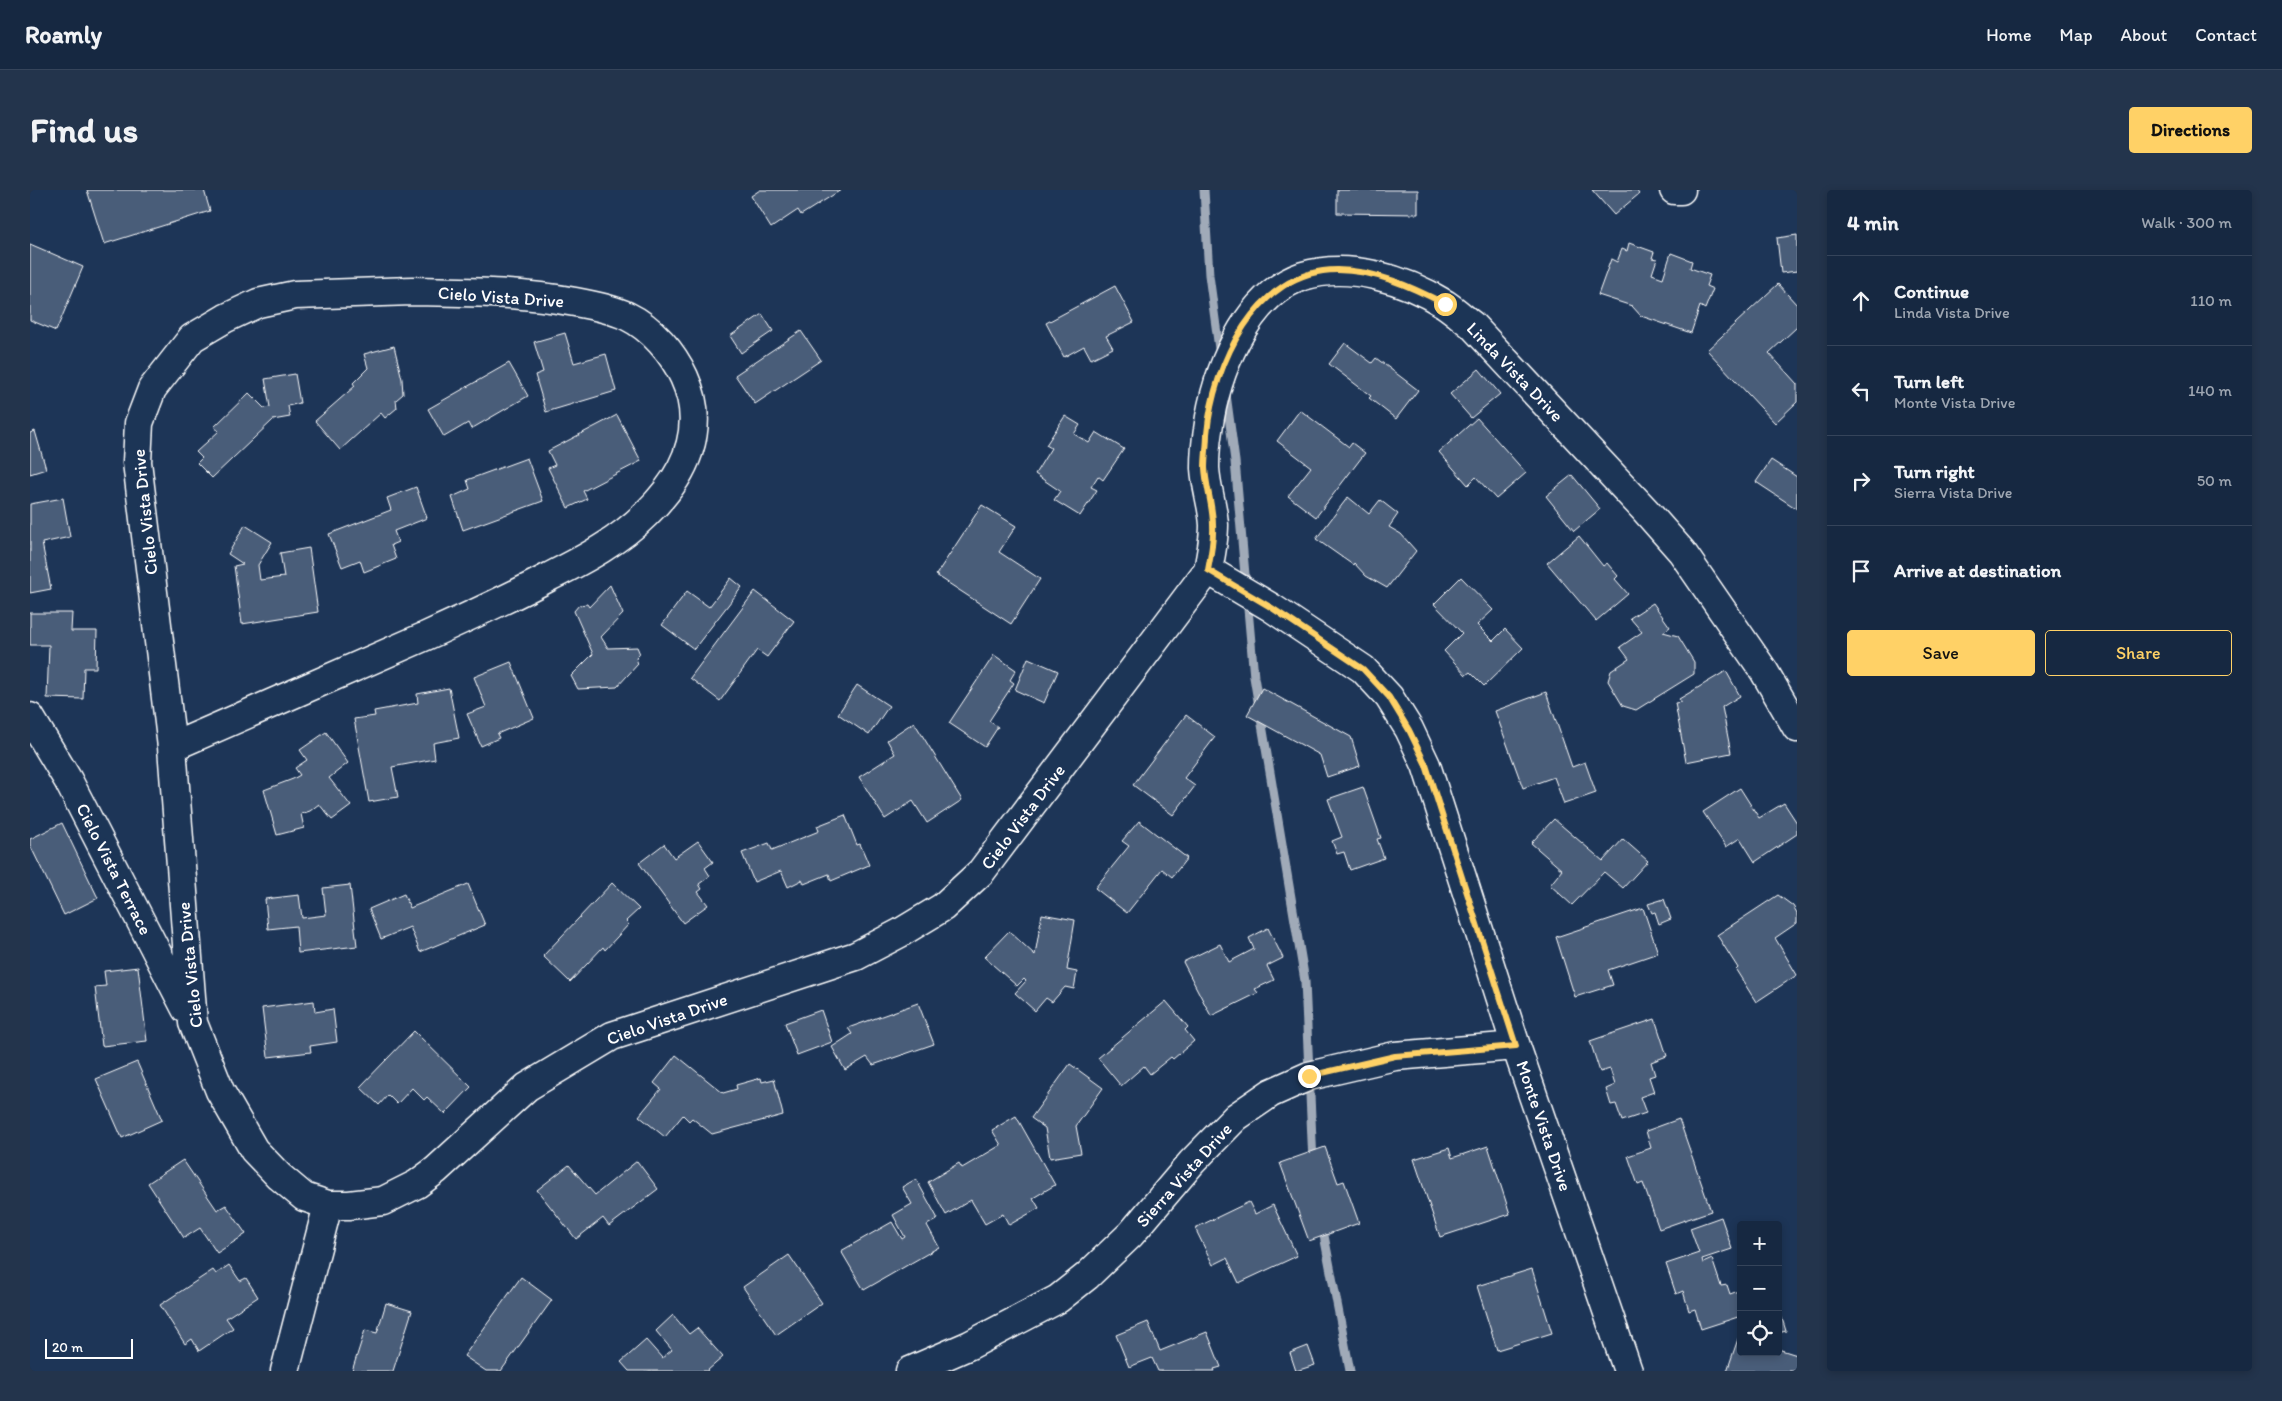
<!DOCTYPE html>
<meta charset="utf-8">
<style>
:root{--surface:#162841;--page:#23344c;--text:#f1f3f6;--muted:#9ea6b1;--line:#35445a;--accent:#ffd166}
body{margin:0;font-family:Itim,sans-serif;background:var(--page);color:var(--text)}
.controls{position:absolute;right:15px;bottom:15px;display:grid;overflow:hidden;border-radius:5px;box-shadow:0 2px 8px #0003}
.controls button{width:45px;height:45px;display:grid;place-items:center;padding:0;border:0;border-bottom:1px solid var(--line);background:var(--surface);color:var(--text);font:25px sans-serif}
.scale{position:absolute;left:15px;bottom:12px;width:88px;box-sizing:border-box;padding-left:5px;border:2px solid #fff;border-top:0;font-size:14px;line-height:18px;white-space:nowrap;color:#fff;-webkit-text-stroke:4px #1d3557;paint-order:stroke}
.stop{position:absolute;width:15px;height:15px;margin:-11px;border:4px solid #ffd166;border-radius:50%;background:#fff}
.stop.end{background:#ffd166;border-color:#fff;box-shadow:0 1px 5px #0008}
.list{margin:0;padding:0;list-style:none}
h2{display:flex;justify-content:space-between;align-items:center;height:65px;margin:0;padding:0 20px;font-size:21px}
h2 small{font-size:16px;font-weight:400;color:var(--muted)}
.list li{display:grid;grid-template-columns:32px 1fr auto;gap:15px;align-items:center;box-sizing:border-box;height:90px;padding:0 20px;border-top:1px solid var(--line)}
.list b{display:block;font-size:19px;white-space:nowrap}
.list p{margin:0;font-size:16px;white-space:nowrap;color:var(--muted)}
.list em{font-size:16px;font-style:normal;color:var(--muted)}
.actions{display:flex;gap:10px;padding:15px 20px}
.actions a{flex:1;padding:11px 0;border:1px solid var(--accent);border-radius:5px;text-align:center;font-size:18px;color:var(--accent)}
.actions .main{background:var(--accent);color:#111}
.icon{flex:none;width:28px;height:28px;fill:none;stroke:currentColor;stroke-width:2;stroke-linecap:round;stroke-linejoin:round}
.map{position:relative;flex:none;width:1767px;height:1181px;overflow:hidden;border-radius:5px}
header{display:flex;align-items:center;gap:30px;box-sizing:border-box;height:70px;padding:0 25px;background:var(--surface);border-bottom:1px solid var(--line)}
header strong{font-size:24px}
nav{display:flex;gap:28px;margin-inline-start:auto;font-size:18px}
.intro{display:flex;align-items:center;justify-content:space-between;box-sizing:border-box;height:120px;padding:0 30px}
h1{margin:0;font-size:35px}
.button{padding:12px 22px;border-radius:5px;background:var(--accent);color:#111;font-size:18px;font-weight:700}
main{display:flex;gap:30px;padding:0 30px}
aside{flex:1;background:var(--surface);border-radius:5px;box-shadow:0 2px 8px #0003}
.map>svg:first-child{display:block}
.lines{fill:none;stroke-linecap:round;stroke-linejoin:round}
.stream{stroke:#a0aab8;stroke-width:9}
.building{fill:#4a5d79;stroke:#fff}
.minor-casing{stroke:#fff;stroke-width:31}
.minor{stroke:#1d3557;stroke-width:28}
.route{stroke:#ffd166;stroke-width:6}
.labels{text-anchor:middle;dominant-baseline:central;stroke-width:4.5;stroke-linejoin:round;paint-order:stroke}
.street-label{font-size:18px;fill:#fff;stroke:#1d3557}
</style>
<header>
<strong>Roamly</strong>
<nav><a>Home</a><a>Map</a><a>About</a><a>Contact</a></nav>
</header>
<div class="intro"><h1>Find us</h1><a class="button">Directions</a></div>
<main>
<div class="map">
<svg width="1767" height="1181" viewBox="0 0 1767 1181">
<rect width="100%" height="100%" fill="#1d3557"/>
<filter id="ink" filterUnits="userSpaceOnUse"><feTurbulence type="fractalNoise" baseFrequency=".02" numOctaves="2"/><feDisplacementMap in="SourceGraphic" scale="10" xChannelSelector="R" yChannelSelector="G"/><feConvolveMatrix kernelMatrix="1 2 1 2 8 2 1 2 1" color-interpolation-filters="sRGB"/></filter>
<g filter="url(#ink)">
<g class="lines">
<!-- stream -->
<path class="stream" d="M 1174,0 L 1179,85 L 1190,166
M 1196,204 L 1205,271 L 1224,487 L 1275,791 L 1283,973
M 1292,1035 L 1320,1181"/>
</g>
<!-- building -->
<path class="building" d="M 57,0 L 174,0 L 180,21 L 74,54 Z
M 730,0 L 811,0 L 771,25 L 768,20 L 741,38 L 721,6 Z
M 1307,0 L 1388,0 L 1388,24 L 1307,23 Z
M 1562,0 L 1606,0 L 1609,4 L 1584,25 Z
M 1767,45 L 1767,81 L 1751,83 L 1747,48 Z
M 1599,53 L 1624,62 L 1622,68 L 1627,69 L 1622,84 L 1633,88 L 1641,63 L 1662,71 L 1660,78 L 1680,85 L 1676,96 L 1683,99 L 1675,119 L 1670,116 L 1661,143 L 1611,126 L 1602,116 L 1568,105 L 1581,69 L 1587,72 L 1592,59 L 1597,61 Z
M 0,54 L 53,77 L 26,141 L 0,130 Z
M 1748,94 L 1767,115 L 1767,137 L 1739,163 L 1767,194 L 1767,212 L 1745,233 L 1677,160 Z
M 1085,96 L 1104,132 L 1076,146 L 1083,158 L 1061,169 L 1054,156 L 1034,167 L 1016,133 Z
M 732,124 L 743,141 L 711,163 L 700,146 Z
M 771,141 L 791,170 L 725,214 L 705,185 Z
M 535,143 L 544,173 L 576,164 L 586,201 L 516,222 L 505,185 L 513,182 L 504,152 Z
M 1315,153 L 1342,173 L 1346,168 L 1388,200 L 1366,229 L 1339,208 L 1341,206 L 1299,174 Z
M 364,156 L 372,189 L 373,204 L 366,210 L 367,218 L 355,228 L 351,223 L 310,260 L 285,231 L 325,196 L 323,193 L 338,178 L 334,164 Z
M 479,173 L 498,206 L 441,239 L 438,233 L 414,247 L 398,219 Z
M 1449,179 L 1470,204 L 1441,228 L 1420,204 Z
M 265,184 L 270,213 L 258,216 L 260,227 L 243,230 L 182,288 L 167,273 L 172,268 L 166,262 L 189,241 L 184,237 L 219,203 L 234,218 L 240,217 L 235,189 Z
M 1270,220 L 1319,257 L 1322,253 L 1335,263 L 1286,327 L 1258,306 L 1281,277 L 1247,251 Z
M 587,225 L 611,271 L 553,301 L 557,309 L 538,318 L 518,278 L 525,275 L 518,261 Z
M 1035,226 L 1050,235 L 1044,244 L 1059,253 L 1066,242 L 1094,259 L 1073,290 L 1068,286 L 1061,297 L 1067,300 L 1050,326 L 1024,310 L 1030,301 L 1005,284 L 1021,258 L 1016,255 Z
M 1447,228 L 1496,283 L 1466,309 L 1446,287 L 1438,295 L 1409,262 Z
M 5,241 L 16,279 L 0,284 L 0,243 Z
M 497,268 L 513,311 L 433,340 L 422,307 L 440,299 L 437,290 Z
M 1741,270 L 1767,287 L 1767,319 L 1726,292 Z
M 1542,285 L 1570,319 L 1544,341 L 1516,306 Z
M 386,297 L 397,328 L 364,341 L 368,352 L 361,355 L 366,369 L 334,382 L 330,370 L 312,377 L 299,344 L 361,320 L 357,308 Z
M 1318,307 L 1339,324 L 1350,310 L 1368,324 L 1359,337 L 1371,344 L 1386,361 L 1357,398 L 1336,386 L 1324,373 L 1323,375 L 1286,349 Z
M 33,308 L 40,347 L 12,353 L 21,399 L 0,403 L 0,314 Z
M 952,315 L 986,336 L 969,362 L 1010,389 L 981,434 L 906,385 Z
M 215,335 L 242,352 L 228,375 L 230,390 L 254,387 L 250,363 L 279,358 L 288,422 L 212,434 L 204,376 L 213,374 L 198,364 Z
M 1549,346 L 1573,376 L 1577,373 L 1588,386 L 1585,389 L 1598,404 L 1566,431 L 1517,373 Z
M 1431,387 L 1463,420 L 1447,435 L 1463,451 L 1475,439 L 1493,458 L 1454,496 L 1440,482 L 1436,485 L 1414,461 L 1432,443 L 1404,414 Z
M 701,388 L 712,397 L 664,459 L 632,435 L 657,401 L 679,417 Z
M 580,395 L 593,424 L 571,447 L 578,458 L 607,457 L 610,464 L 606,468 L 608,474 L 587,497 L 548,499 L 541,486 L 563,464 L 544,421 L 549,415 L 557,414 L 559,417 Z
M 725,401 L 764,431 L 737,467 L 727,460 L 690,511 L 660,488 Z
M 1623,413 L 1640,437 L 1633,442 L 1648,446 L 1664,472 L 1664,484 L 1606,520 L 1593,516 L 1578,491 L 1581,481 L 1599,469 L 1590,457 L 1612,442 L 1600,428 Z
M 0,423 L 42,423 L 41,441 L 67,441 L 66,478 L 54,478 L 53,509 L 17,508 L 19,455 L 0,455 Z
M 964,465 L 986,480 L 980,490 L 984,493 L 959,531 L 968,537 L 955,557 L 919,533 Z
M 998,468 L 1028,481 L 1014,513 L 985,500 Z
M 481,472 L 504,528 L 467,544 L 469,548 L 451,556 L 437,524 L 456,517 L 444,487 Z
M 1696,481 L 1710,506 L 1692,517 L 1701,563 L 1656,572 L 1645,513 L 1651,512 L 1649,509 Z
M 827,495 L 859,516 L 839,545 L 808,524 Z
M 419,498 L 429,548 L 403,553 L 405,569 L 362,577 L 368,607 L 339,612 L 324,529 L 345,526 L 344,521 L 388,513 L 387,504 Z
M 1232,498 L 1321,547 L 1330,576 L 1297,587 L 1290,565 L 1217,525 Z
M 1516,502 L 1542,577 L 1555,572 L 1566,603 L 1534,614 L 1524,587 L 1493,598 L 1465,521 Z
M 1156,525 L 1185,547 L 1154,588 L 1165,596 L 1143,625 L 1103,595 Z
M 884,532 L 932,610 L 897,633 L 883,611 L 855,629 L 829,587 L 865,564 L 857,550 Z
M 296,542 L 318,573 L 299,588 L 321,616 L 302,630 L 289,614 L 280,621 L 271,624 L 274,638 L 247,645 L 234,600 L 263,589 L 270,585 L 265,578 L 277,570 L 270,560 Z
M 1333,597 L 1351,648 L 1347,649 L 1354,668 L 1320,680 L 1314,662 L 1307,664 L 1302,651 L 1312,647 L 1298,609 Z
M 1710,598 L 1729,628 L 1754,613 L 1767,633 L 1767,644 L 1725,672 L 1710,648 L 1696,657 L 1673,622 Z
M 815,625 L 827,655 L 830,654 L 839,675 L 801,691 L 799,684 L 774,694 L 772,690 L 758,697 L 751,681 L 724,692 L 712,663 L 739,653 L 742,660 L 789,641 L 787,636 Z
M 1524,629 L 1573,671 L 1593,649 L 1618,671 L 1593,698 L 1574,682 L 1542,715 L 1520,695 L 1532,680 L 1501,653 Z
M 1109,631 L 1157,668 L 1142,687 L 1132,679 L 1097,723 L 1065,698 L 1099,656 L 1092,651 Z
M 32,633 L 68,708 L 34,725 L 0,655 L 0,649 Z
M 668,651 L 683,672 L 675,678 L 680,686 L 669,694 L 672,699 L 668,702 L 678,715 L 653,733 L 609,673 L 634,654 L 644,668 Z
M 582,693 L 609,719 L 596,731 L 599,734 L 575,760 L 573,757 L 540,792 L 513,766 Z
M 438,694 L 455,735 L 390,762 L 380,737 L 351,749 L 339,719 L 374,704 L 380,718 Z
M 320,695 L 327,756 L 268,763 L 266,736 L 238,739 L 235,709 L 269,705 L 272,728 L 296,725 L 293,698 Z
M 1748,705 L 1763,716 L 1767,723 L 1767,733 L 1745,748 L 1767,785 L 1726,812 L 1706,780 L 1708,778 L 1687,745 Z
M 1634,709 L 1641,729 L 1629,734 L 1625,722 L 1622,723 L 1618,714 Z
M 1613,718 L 1628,763 L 1578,780 L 1583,795 L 1545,807 L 1526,747 Z
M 1012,724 L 1045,730 L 1037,780 L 1047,782 L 1044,799 L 1035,797 L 1022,812 L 1016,808 L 1005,821 L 985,803 L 996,791 L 994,789 L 987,796 L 954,767 L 979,741 L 1005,765 Z
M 1238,738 L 1253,768 L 1237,776 L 1244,790 L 1225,799 L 1228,803 L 1181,826 L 1153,772 L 1190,754 L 1199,772 L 1224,759 L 1219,748 Z
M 108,777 L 117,851 L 72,856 L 65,797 L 76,796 L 74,781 Z
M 284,811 L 285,822 L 303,819 L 307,852 L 280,856 L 281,862 L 238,867 L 232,818 Z
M 1136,811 L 1158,837 L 1155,840 L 1164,851 L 1143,869 L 1141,867 L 1120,884 L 1114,876 L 1091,896 L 1068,868 Z
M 888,813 L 904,854 L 843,875 L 837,867 L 815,880 L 802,857 L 822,844 L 818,838 Z
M 791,820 L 802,852 L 767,865 L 755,833 Z
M 1625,829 L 1637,866 L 1621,872 L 1625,885 L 1619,887 L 1624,902 L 1610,907 L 1616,923 L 1592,931 L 1586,914 L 1581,915 L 1576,899 L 1585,895 L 1580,879 L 1570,882 L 1560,851 Z
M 384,841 L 441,897 L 415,924 L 397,907 L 394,910 L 382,898 L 367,914 L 358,905 L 349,915 L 330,897 Z
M 646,865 L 693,903 L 707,899 L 706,895 L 731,888 L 732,892 L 744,889 L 753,925 L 682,944 L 662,928 L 659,931 L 653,925 L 635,947 L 609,926 L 631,899 L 624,893 Z
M 107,872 L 132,930 L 92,948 L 66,889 Z
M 1040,874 L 1073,898 L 1046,936 L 1051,963 L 1020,968 L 1015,938 L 1001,928 Z
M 986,926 L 1025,995 L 1003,1008 L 1009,1018 L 979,1035 L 973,1024 L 955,1034 L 941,1010 L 916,1025 L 898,992 L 929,973 L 932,978 L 971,955 L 962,940 Z
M 1649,929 L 1681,1021 L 1629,1039 L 1613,993 L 1608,995 L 1598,966 L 1621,958 L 1616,941 Z
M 1458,956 L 1480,1024 L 1410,1047 L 1384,969 L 1419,958 L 1422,968 Z
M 1295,957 L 1308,993 L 1314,991 L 1329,1033 L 1279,1051 L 1250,973 Z
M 153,970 L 187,1020 L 196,1015 L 216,1044 L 187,1063 L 170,1038 L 154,1048 L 118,993 Z
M 607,971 L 628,999 L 579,1036 L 573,1028 L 546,1049 L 507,1000 L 539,975 L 565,1005 Z
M 886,989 L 908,1029 L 897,1035 L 909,1057 L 834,1100 L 811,1061 L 862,1032 L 872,1049 L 875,1047 L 863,1025 L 882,1014 L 872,997 Z
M 1219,1012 L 1225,1024 L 1243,1015 L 1267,1066 L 1209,1093 L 1197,1068 L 1183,1075 L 1165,1038 Z
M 1691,1027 L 1702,1059 L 1672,1069 L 1673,1073 L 1682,1069 L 1691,1096 L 1697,1095 L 1700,1104 L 1711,1100 L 1711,1126 L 1671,1139 L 1665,1119 L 1659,1121 L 1653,1101 L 1646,1104 L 1636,1074 L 1669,1063 L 1660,1038 Z
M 759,1065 L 792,1113 L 746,1145 L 713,1097 Z
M 199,1075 L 210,1091 L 216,1088 L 228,1107 L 196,1128 L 203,1138 L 169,1161 L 162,1149 L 155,1154 L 130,1115 L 183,1080 L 186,1084 Z
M 1502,1079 L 1522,1143 L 1467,1160 L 1447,1096 Z
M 491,1087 L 522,1110 L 471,1181 L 456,1181 L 434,1166 Z
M 356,1113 L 382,1121 L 363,1181 L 322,1181 L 335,1140 L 347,1143 Z
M 1750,1122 L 1756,1141 L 1748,1143 L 1748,1123 Z
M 643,1125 L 659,1144 L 667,1138 L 693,1167 L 677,1181 L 599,1181 L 591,1172 L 616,1150 L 632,1168 L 642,1160 L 626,1141 Z
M 1118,1132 L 1130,1161 L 1177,1142 L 1191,1177 L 1184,1179 L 1185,1181 L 1128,1181 L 1122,1168 L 1099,1177 L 1086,1145 Z
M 1709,1146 L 1711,1162 L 1748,1162 L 1748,1159 L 1767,1165 L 1767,1181 L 1697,1181 Z
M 1278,1156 L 1285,1175 L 1266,1181 L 1260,1163 Z"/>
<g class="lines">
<!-- minor casing -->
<g class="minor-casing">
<path id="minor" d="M 1644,0 L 1651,0
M 382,101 C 437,102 491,102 545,112 C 562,115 582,119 597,126 C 622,138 643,163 654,187 C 678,239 655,286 616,324 C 589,351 555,369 521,386 C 480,408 438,427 396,446 C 311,483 227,520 142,557 L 107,272 L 109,233 L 122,199 L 162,148 L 196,128 L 228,113 L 265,105 Z
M 1178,380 L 1242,418 L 1333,479 L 1359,507 L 1379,539 L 1396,575 L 1486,856 L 1598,1181
M 0,527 L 38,590 L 156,819
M 142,557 L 163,833 L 190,901 L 224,960 L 249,986 L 274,1007 L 298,1015 L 319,1015 L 353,1011 L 387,994 L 406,980 L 497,897 L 582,846 L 826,766 L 870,743 L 913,717 L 951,682 L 1178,380 C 1181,365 1184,350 1184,335 C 1183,316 1176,297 1175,278 C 1175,266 1176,252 1178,240 C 1185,186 1215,105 1273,86 C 1319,72 1375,89 1415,114 C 1424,120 1433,128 1442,135 L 1615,320 L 1652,362 L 1734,481 L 1767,538
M 255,1181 L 298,1015
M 880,1181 L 940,1155 L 1028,1109 L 1057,1086 L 1101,1044 L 1162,972 L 1206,927 L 1241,903 L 1279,886 L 1365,866 L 1486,856"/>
</g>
<!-- minor -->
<use href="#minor" class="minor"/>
</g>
</g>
<g class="lines" filter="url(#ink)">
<!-- route -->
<path class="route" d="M 1279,886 L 1365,866 L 1486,856 L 1396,575 L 1379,540 L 1359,507 L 1333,479 L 1242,418 L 1178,380 C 1181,365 1184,350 1183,335 C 1183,316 1176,297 1175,278 C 1175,267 1177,255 1177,244 C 1183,175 1226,80 1307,80 C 1345,80 1382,97 1415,114"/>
</g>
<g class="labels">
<!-- street labels -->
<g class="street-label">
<text transform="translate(471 107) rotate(4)">Cielo Vista Drive</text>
<text transform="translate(1485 182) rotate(46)">Linda Vista Drive</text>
<text transform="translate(115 322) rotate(-96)">Cielo Vista Drive</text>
<text transform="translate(993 627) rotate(-53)">Cielo Vista Drive</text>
<text transform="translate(84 679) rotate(63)">Cielo Vista Terrace</text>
<text transform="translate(160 775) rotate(-96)">Cielo Vista Drive</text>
<text transform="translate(637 829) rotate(-19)">Cielo Vista Drive</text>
<text transform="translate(1514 936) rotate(71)">Monte Vista Drive</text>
<text transform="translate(1154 985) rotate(-48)">Sierra Vista Drive</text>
</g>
</g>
</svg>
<div class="controls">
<button>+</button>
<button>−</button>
<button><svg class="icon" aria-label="locate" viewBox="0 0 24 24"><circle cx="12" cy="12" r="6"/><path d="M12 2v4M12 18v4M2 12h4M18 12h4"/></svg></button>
</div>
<div class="scale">20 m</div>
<div class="stop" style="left:1415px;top:114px"></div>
<div class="stop end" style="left:1279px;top:886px"></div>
</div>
<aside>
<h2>4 min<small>Walk · 300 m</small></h2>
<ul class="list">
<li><svg class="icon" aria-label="ahead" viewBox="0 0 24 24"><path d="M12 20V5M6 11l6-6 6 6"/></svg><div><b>Continue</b><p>Linda Vista Drive</p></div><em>110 m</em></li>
<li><svg class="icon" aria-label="left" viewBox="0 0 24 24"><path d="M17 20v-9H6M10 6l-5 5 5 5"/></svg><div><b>Turn left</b><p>Monte Vista Drive</p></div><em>140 m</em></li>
<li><svg class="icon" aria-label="right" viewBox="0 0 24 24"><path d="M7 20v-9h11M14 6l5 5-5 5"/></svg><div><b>Turn right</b><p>Sierra Vista Drive</p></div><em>50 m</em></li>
<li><svg class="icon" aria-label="arrive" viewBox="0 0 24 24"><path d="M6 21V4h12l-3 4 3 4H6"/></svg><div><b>Arrive at destination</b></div></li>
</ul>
<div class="actions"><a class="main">Save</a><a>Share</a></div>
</aside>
</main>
